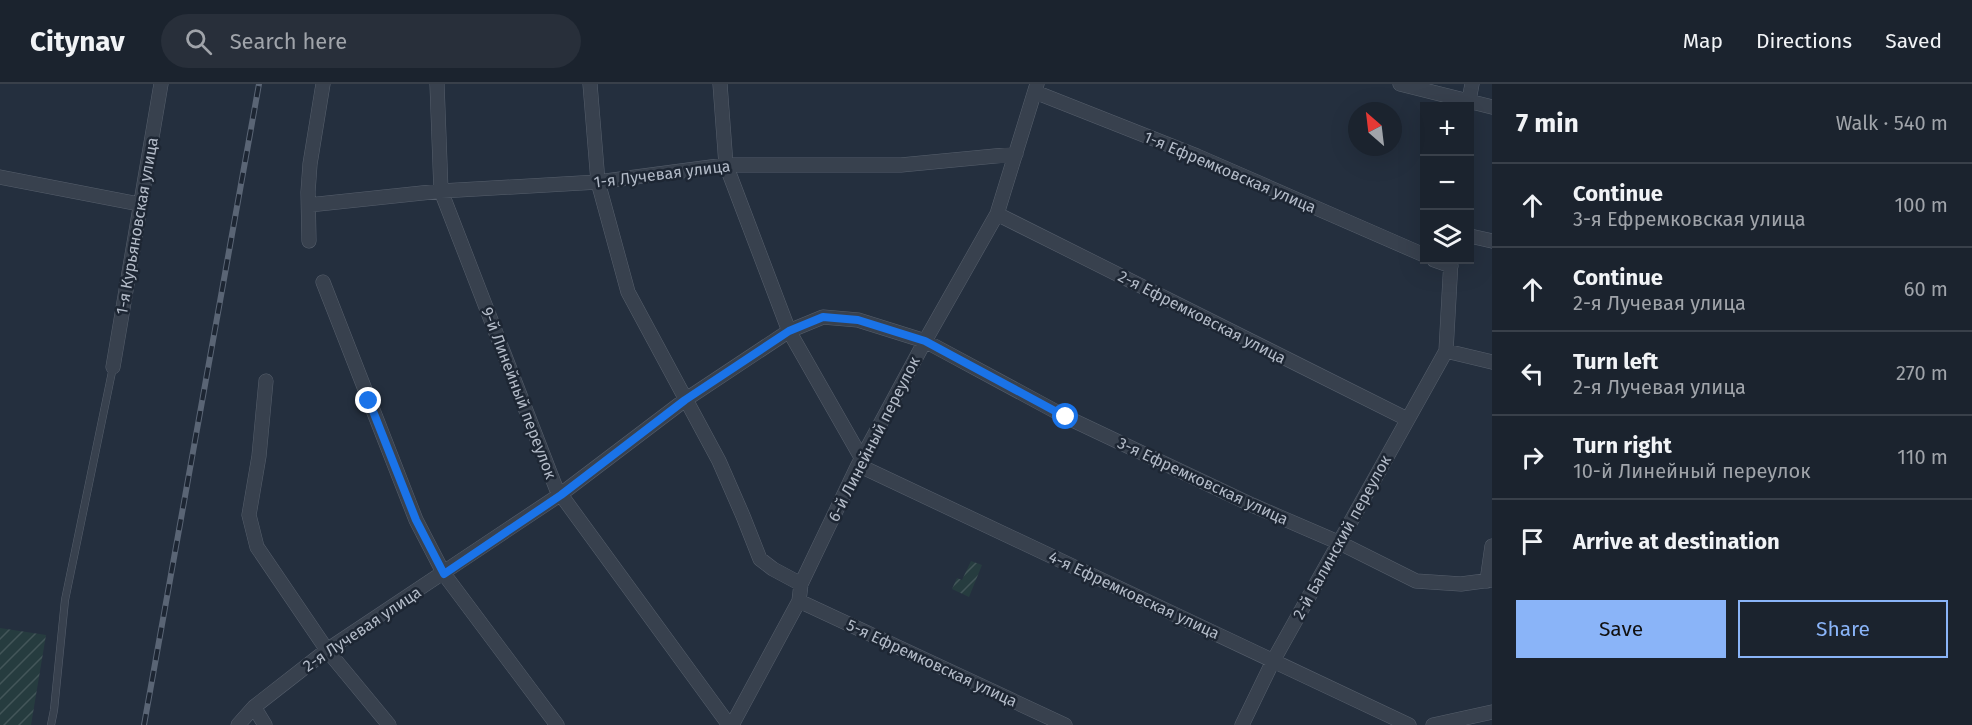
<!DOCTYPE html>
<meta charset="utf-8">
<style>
:root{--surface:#1b232e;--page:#282f3a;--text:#f1f3f6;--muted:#a0a4aa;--line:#39404a;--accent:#8ab4f8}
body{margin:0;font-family:"Fira Sans",sans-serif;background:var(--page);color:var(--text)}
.controls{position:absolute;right:18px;top:18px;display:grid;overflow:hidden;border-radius:0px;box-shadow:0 6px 24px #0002}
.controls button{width:54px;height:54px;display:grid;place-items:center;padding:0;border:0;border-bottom:2px solid var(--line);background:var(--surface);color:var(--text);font:30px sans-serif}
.compass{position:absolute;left:1348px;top:18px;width:54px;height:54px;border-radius:50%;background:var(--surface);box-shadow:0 6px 24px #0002;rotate:332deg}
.stop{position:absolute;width:18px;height:18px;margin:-14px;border:4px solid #1a73e8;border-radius:50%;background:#fff}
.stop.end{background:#1a73e8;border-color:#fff;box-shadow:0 2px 6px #0008}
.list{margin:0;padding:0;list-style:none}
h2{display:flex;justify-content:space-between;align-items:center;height:78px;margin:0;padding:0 24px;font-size:26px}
h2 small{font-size:20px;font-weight:400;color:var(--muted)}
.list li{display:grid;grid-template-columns:39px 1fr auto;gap:18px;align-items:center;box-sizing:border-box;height:84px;padding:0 24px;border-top:2px solid var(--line)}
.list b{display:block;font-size:22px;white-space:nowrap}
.list p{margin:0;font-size:20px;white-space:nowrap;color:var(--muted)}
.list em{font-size:20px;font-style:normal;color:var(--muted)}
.actions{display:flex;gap:12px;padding:18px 24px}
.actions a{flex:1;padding:14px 0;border:2px solid var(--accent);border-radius:0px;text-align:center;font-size:21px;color:var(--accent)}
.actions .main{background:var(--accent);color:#111}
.icon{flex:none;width:33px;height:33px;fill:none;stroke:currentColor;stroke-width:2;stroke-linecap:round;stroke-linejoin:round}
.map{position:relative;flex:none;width:1492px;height:641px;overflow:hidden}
header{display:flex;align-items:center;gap:36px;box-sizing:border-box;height:84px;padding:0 30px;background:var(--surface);border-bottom:2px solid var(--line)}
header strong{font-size:28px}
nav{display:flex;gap:33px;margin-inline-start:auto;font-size:21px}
.search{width:420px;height:54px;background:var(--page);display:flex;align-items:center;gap:15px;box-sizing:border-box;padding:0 21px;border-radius:33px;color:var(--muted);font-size:22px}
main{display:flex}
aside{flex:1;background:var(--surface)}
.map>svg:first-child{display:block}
.garden{fill:url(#garden-furrows)}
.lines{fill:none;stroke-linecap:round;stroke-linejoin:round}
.service-casing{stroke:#565f6c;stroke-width:8}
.minor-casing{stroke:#565f6c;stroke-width:15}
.service{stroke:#38414e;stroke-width:7}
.minor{stroke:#38414e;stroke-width:14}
.rail-casing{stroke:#5a6575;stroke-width:6}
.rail{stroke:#1d2633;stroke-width:4;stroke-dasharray:11;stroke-linecap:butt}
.route{stroke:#1a73e8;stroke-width:8}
.labels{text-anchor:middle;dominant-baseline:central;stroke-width:5;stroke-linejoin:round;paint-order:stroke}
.street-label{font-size:16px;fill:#b4bcc9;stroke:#1d2633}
</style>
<header>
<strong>Citynav</strong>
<div class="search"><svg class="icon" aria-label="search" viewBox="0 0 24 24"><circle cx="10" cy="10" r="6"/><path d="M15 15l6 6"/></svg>Search here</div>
<nav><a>Map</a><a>Directions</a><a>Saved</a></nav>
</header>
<main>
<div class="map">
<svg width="1492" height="641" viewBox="0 0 1492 641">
<defs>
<pattern id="garden-furrows" width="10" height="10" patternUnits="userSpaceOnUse" patternTransform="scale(1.5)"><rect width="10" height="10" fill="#263c3f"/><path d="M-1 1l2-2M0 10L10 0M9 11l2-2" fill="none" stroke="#435659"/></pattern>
</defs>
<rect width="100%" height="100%" fill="#242f3e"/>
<!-- garden -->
<path class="garden" d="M 971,477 L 982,481 L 969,513 L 952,505 L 957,494 L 962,496 Z
M 0,544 L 46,551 L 31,641 L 0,641 Z"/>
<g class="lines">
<!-- service casing -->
<g class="service-casing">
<path id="service" d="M 51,641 L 54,626 L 65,516 L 113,283"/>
</g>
<!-- minor casing -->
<g class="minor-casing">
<path id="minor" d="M 437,0 L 441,107 L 556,404 L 729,641
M 590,0 L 598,98 L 628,208 L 719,377 L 743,432 L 760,475 L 773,485 L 801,500
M 720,0 L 726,81 L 789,247 L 862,375
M 1400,0 L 1492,23
M 1035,8 L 1197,72 L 1424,171
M 1468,22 L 1472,0
M 0,93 L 139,120
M 309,121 L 441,107 L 598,98 L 726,81 L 901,81 L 1016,70
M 997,130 L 1407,335
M 1470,152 L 1492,157
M 309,157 L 308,108 L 310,80 L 323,0
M 1434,176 L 1451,182
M 323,198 L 416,436 L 444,490 L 557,641
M 1446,267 L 1492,278
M 113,283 L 161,0
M 266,297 L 259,372 L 249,431 L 257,463 L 327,566 L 389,641
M 858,381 L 1409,641
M 1487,497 L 1492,462
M 799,517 L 1065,641
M 254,623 L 265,641
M 238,641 L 254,623 L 327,566 L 561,410 L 685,316 L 789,247 L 823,233 L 858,236 L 925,257 L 1066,333 L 1252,421 L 1340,459 L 1416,497 L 1461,500 L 1492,496
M 732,641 L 799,517 L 801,500 L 858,381 L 925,257 L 997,130 L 1037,0
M 1242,641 L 1273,577 L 1446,267 L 1451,176
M 1433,641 L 1492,628"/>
</g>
<!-- service -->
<use href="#service" class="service"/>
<!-- minor -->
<use href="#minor" class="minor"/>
<!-- rail casing -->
<g class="rail-casing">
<path id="rail" d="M 144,641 L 259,0"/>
</g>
<!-- rail -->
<use href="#rail" class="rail"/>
</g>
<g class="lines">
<!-- route -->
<path class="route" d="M 369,317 L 416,436 L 444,490 L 561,411 L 685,316 L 789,247 L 823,233 L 858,236 L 925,257 L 1066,333"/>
</g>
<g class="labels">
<!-- street labels -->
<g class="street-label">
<text transform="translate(1230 88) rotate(23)">1-я Ефремковская улица</text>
<text transform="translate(662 90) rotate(-7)">1-я Лучевая улица</text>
<text transform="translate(137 142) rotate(-80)">1-я Курьяновская улица</text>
<text transform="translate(1202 233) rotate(27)">2-я Ефремковская улица</text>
<text transform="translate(519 309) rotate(69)">9-й Линейный переулок</text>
<text transform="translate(874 355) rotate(-63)">6-й Линейный переулок</text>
<text transform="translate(1203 397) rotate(25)">3-я Ефремковская улица</text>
<text transform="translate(1342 453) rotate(-61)">2-й Балинский переулок</text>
<text transform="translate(1134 511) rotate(25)">4-я Ефремковская улица</text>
<text transform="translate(362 545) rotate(-34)">2-я Лучевая улица</text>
<text transform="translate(932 579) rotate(25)">5-я Ефремковская улица</text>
</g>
</g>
</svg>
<div class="controls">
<button>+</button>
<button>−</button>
<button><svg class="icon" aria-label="layers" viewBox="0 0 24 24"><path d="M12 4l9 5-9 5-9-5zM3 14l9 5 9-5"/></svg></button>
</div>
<svg class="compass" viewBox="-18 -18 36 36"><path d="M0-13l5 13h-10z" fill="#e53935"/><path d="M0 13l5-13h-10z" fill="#a0a4aa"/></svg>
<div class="stop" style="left:1066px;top:333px"></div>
<div class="stop end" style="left:369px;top:317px"></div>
</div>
<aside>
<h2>7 min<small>Walk · 540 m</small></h2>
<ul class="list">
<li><svg class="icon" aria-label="ahead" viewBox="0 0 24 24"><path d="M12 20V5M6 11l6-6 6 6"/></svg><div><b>Continue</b><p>3-я Ефремковская улица</p></div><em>100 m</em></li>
<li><svg class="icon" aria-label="ahead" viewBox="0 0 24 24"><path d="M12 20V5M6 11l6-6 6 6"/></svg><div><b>Continue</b><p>2-я Лучевая улица</p></div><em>60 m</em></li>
<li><svg class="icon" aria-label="left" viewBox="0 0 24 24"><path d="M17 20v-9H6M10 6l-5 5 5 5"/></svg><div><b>Turn left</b><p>2-я Лучевая улица</p></div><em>270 m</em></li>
<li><svg class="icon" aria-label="right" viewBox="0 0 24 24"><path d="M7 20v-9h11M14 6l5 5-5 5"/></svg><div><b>Turn right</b><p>10-й Линейный переулок</p></div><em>110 m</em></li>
<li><svg class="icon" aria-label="arrive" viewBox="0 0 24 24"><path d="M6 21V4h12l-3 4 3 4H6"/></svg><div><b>Arrive at destination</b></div></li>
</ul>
<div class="actions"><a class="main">Save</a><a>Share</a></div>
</aside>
</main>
